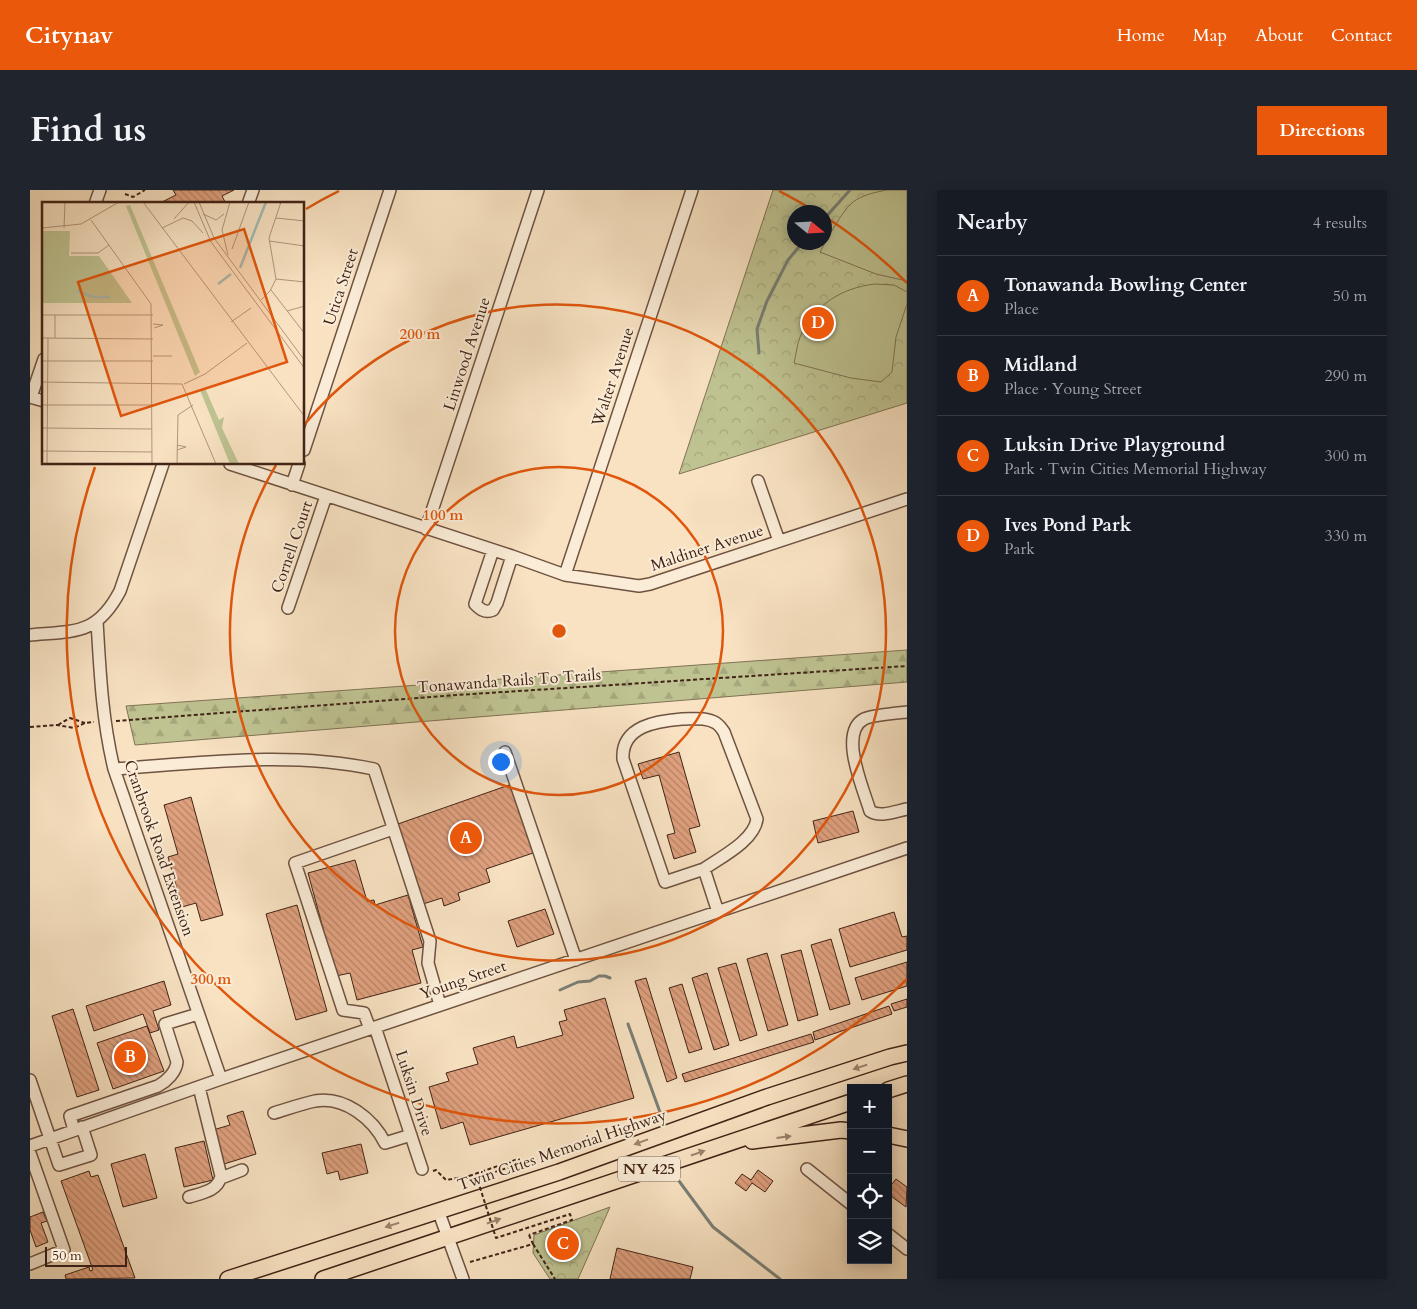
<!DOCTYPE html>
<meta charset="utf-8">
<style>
:root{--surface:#171b24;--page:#20242c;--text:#f1f3f6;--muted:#9ea1a6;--line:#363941;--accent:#ea580c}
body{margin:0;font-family:Cardo,serif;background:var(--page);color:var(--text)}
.controls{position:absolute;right:15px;bottom:15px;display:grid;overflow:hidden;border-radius:0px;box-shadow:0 2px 12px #0003}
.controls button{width:45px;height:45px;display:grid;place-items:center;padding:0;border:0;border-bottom:1px solid var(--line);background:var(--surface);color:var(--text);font:25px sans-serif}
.compass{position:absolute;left:757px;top:15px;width:45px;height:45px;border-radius:50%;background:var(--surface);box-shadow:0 2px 12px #0003;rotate:108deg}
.scale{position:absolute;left:15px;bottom:12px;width:82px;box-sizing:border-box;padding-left:5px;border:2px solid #412316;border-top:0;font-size:14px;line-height:18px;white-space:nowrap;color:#412316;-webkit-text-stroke:4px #faecd7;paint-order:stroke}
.you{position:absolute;left:470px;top:571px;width:18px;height:18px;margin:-12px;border:4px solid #fff;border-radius:50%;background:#1a73e8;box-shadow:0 0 0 8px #1a73e833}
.badge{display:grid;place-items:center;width:32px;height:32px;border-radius:50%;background:var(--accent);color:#fff;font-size:16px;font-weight:700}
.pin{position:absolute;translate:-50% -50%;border:2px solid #fff;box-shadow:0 1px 5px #0006}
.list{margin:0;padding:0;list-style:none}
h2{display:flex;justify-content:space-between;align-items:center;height:65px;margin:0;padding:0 20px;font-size:21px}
h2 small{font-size:16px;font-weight:400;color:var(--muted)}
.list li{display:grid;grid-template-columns:32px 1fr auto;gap:15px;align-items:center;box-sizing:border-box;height:80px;padding:0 20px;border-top:1px solid var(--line)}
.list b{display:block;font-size:19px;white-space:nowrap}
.list p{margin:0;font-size:16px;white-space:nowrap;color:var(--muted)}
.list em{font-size:16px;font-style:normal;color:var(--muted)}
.icon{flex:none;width:28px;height:28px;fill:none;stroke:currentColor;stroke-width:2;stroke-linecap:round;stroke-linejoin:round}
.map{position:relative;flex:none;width:877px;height:1089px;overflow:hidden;border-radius:0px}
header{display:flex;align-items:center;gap:30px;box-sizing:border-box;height:70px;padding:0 25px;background:var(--accent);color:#fff}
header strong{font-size:24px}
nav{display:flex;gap:28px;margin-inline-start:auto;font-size:18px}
.intro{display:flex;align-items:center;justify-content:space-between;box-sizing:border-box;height:120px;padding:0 30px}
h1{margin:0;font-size:35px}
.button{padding:12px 22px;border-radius:0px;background:var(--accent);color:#fff;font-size:18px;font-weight:700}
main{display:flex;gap:30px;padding:0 30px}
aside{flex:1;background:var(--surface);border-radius:0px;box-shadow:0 2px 12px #0003}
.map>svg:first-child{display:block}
.forest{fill:url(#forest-firs);stroke:#807354}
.park{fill:url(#park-crowns);stroke:#807354;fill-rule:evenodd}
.garden{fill:#bfc392;stroke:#807354}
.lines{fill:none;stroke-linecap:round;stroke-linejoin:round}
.stream{stroke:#797f77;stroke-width:3}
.building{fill:url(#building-back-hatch);stroke:#412316}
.minor-casing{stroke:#6f5341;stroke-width:14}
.major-casing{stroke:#412316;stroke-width:18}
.path{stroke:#412316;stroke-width:2;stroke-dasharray:4 2.5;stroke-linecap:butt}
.minor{stroke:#faecd7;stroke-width:11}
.major{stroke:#f8e2c2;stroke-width:15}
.path-bridge{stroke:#412316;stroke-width:2;stroke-dasharray:4 2.5;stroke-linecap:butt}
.oneway{fill:#9c826c}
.ring{fill:none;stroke:#e0560c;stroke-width:2.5}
.labels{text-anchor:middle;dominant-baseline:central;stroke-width:4;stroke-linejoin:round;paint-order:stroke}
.shield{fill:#faecd7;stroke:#785f50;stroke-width:1}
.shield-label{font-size:15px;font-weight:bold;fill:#412316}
.street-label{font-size:16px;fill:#412316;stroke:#faecd7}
.inset-river{fill:none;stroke:#9ebdb7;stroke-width:2.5}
.inset-road{fill:none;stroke:#af967d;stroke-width:1}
.view{fill:#e0560c;fill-opacity:0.15;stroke:#e0560c;stroke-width:2.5}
.inset-edge{fill:none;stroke:#412316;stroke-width:2.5}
.centre{fill:#e0560c;stroke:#faecd7;stroke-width:2.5}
.ring-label{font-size:15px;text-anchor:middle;font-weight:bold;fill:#e0560c;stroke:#faecd7;stroke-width:4;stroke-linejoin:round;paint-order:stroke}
</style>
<header>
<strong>Citynav</strong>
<nav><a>Home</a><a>Map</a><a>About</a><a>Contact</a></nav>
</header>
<div class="intro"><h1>Find us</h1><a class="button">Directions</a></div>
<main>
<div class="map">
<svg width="877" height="1089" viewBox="0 0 877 1089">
<defs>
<pattern id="forest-firs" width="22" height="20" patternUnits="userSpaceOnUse" patternTransform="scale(1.25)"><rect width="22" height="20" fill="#bfc392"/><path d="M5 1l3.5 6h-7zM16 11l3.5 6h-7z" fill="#a5a77d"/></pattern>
<pattern id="park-crowns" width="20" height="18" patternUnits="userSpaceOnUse" patternTransform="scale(1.25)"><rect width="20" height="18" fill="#bfc392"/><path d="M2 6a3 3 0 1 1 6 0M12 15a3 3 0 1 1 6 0" fill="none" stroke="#a5a77d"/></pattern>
<pattern id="building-back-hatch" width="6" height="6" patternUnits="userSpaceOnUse" patternTransform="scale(1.25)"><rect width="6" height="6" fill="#e0a17f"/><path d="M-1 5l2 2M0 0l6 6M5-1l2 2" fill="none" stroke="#b78367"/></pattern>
</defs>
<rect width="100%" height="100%" fill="#f8e2c2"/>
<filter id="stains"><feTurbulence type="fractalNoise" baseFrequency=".004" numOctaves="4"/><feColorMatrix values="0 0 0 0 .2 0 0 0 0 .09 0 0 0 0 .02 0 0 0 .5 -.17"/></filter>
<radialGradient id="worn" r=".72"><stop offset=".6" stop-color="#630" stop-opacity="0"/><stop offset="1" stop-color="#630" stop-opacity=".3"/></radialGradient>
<!-- forest -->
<path class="forest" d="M 877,460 L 877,492 L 105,555 L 96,516 Z"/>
<!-- park -->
<path class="park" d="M 743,0 L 877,0 L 877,213 L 649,284 ZM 764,22 L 794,22 L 794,52 L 764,52 Z
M 580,1017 L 548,1089 L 520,1089 L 503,1063 L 504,1045 Z"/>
<!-- garden -->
<path class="garden" d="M 857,0 L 877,0 L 877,91 L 846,84 L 790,62 C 798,48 811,22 823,12 C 832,5 846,2 857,0 Z
M 845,94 L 864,95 L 877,102 L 877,114 L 866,147 L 862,182 L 851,192 L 821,188 L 764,173 C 766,165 767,155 770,147 C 784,115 811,98 845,94 Z"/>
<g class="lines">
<!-- stream -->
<path class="stream" d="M 794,29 L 820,0
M 729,163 L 727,139 L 737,111 L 758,70 L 773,52
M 530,800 L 548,792 L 560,791 L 569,786 L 575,786 L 580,788
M 598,834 L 631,925
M 649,991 L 683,1037 L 750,1089"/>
</g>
<!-- building -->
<path class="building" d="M 143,0 L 204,0 L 192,6 L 196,14 L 128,14 L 146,5 Z
M 649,562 L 670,636 L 659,639 L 666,662 L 644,669 L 637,645 L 645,643 L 629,585 L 613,589 L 608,574 Z
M 482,594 L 506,662 L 456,679 L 460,692 L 428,703 L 430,710 L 414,716 L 412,708 L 393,714 L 365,635 Z
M 161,607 L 193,725 L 171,731 L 166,713 L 152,717 L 138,667 L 148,664 L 134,615 Z
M 823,621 L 829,642 L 788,653 L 783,631 Z
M 325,670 L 337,711 L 344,710 L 345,715 L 378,705 L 393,757 L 382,760 L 391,793 L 327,810 L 320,783 L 306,786 L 278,683 Z
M 267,715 L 297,821 L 266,830 L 236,724 Z
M 515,719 L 524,744 L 487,757 L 478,731 Z
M 864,722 L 872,747 L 877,746 L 877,760 L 820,777 L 809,739 Z
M 801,749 L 820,814 L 800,820 L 781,755 Z
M 771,760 L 788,825 L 768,831 L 751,765 Z
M 737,763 L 758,835 L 738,841 L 717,769 Z
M 877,772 L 877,796 L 832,810 L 825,788 Z
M 706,773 L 727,845 L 710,851 L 688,778 Z
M 677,783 L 699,855 L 684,860 L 662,788 Z
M 616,788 L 647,888 L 637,892 L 605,791 Z
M 134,791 L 141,815 L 123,821 L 129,840 L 120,843 L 113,824 L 64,841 L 56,816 Z
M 652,794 L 672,859 L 659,863 L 639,798 Z
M 575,808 L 604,908 L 440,955 L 433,932 L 411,939 L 399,897 L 419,891 L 416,883 L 448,874 L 443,858 L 484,846 L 487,858 L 533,845 L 529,832 L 537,830 L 534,820 Z
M 877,809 L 877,817 L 864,821 L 861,814 Z
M 859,816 L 862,824 L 785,850 L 783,842 Z
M 43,819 L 69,900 L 47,907 L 22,826 Z
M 117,836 L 134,881 L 83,899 L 67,853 Z
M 781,844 L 784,852 L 655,892 L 652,884 Z
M 213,921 L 226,964 L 194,974 L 183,940 L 200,935 L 197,926 Z
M 174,951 L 183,990 L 154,997 L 145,958 Z
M 331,954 L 338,983 L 310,990 L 308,981 L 297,984 L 292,963 Z
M 115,964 L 127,1008 L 93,1017 L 81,974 Z
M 728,980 L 743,991 L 735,1002 L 722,993 L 716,1001 L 705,993 L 712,984 L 721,990 Z
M 59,981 L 61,987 L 68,985 L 105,1088 L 36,1089 L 35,1085 L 59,1077 L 60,1081 L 63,1080 L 31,991 Z
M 866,989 L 877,997 L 876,1017 L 858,1004 L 858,999 Z
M 13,1022 L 17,1031 L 11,1033 L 18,1052 L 6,1057 L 0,1040 L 0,1027 Z
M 587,1058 L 663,1077 L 660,1089 L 580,1089 Z"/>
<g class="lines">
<!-- minor casing -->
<g class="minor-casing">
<path id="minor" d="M 65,14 L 70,0
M 218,14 L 223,0
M 0,207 L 14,211
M 1,207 L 14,169
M 274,260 L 360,0
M 200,274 L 482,366 L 535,385 L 609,396 L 620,394 L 877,309
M 728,291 L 749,351
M 262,295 L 269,274
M 396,339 L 508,0
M 463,360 L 445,414 C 451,420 455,423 463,420 L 467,413 L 482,366
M 535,385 L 662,0
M 258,418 L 296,306
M 67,431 C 70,482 72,529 84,579 L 191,889
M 0,445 C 45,441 67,445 90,401 L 133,274
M 877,522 C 867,523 842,525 834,529 C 808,543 834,600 840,621 C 850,628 866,621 877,619
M 475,562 L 546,770
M 84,579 C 170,573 259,561 344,579 L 400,751 L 398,773 L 410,815
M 674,679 C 691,667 724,651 727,629 L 694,542 C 692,539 689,535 686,533 C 676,527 664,529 652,529 C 627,531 591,536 593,569 L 635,692 L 674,679 L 688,722
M 345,837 L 392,979
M 340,839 L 334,823 L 313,820 L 265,673 L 363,639
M 0,890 L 29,975 L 61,965 L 52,937
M 244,923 C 257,919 271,914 285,911 C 315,906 343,929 355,953 L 381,945
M 44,940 L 40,926 L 128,896 C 137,891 146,882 147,872 L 135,834 L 168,824
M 0,956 L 191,889 L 877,658
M 0,963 L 34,1060 L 0,1074
M 777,979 L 821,1014
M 191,988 L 212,980
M 159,1007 C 172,1003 188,1001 191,986 L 169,897
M 408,1020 L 433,1089
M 858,1044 L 877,1059"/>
</g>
<!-- major casing -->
<g class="major-casing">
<path id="major" d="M 858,900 L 877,894
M 858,945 L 877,949
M 722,951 L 811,940 L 821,941
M 198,1089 L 529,982 L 737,907 L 860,867 L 877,863
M 293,1089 L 821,912"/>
</g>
<!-- path -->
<path class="path" d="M 95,4 L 103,7 L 115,0
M 86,531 L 427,505 L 877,476
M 28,535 L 40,528 L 55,533
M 0,537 L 27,535 L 44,538 L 55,533 L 64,532
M 403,981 L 406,980 L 416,990 L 439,986
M 503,1054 L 525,1089
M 440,1072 L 503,1054 L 499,1045"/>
<!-- minor -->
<use href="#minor" class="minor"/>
<!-- major -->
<use href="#major" class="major"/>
<!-- path-bridge -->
<path class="path-bridge" d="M 439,986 L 488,969 L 489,974 L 447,988 L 466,1048 L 540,1024 L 542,1030 L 499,1045"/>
</g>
<!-- one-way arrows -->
<defs><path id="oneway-solid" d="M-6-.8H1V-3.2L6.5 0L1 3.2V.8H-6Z" transform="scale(1.25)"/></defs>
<g class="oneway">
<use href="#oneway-solid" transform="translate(830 877) rotate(162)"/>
<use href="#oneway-solid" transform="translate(754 947) rotate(-7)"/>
<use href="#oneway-solid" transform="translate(611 952) rotate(160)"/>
<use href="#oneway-solid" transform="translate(668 963) rotate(-19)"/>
<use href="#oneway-solid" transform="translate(464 1031) rotate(-19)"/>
<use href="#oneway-solid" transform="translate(362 1035) rotate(162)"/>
</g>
<!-- distance rings -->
<g class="ring">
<circle cx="529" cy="441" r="164"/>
<path d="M274 235A328 328 0 1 1 246 275"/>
<path d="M877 789A492 492 0 0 1 65 277M276 19A492 492 0 0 1 309 1M749 1A492 492 0 0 1 786 22M797 28A492 492 0 0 1 877 93"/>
</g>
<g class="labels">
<!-- shield labels -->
<rect class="shield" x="588" y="966.5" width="62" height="25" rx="4"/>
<g class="shield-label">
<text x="619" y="979">NY 425</text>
</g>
<!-- street labels -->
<g class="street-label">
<text transform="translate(311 97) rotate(-72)">Utica Street</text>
<text transform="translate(437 164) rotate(-72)">Linwood Avenue</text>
<text transform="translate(583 187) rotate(-72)">Walter Avenue</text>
<text transform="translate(262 357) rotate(-71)">Cornell Court</text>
<text transform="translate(677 358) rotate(-18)">Maldiner Avenue</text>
<text transform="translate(479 491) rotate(-4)">Tonawanda Rails To Trails</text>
<text transform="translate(129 658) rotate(71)">Cranbrook Road Extension</text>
<text transform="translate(433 790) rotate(-19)">Young Street</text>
<text transform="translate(384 903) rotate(72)">Luksin Drive</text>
<text transform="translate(532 960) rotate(-19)">Twin Cities Memorial Highway</text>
</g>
</g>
<!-- overview -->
<g transform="translate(12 12)">
<rect width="262" height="262" fill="#f8e2c2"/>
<path d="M 88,3 L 158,170 L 153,174 L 84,4 ZM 163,186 L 177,218 L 182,215 L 180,226 L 197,262 L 188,262 L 158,188 Z" fill="#bfc392"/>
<path d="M 0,29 L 28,29 L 27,54 L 57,54 L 90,101 L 0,101 Z" fill="#bfc392"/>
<path d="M 0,32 L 8,38 L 3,61 L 0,60 ZM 57,58 L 60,73 L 44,70 L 41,62 ZM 5,65 L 24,65 L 23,92 L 4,92 ZM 43,75 L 50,76 L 50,91 L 41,88 L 34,78 ZM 51,75 L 66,75 L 68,89 L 57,87 Z" fill="#bfc392"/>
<path class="inset-river" d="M 198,66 L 224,0M 176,82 L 189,72M 35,89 L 52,95 L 68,95"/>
<path class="inset-road" d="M 101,0 L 263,215M 152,0 L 169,40 L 263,167M 157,0 L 172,36 L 263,159M 161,12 L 174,18 L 182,12M 234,16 L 263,19M 132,17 L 147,0M 49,18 L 109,102 L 110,262M 0,26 L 39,22 L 77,0M 22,26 L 23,0M 120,26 L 141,16 L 150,19 L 161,31M 227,39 L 263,44M 190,47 L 207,0M 29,51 L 56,51 L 67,43M 186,53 L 180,28 L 188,0M 234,77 L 263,80M 229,88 L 263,132M 219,98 L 228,89 L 234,77 L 227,36 L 239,0M 245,109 L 263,104M 0,113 L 111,113M 189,120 L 209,106M 111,122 L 121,123 L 112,126M 0,136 L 111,137M 13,136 L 13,113M 111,154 L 130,154M 0,159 L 111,159M 0,180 L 140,182 L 174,262M 142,182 L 163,172 L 205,141M 0,203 L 111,203M 0,226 L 110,227M 135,248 L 144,245 L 135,243M 0,249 L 110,250M 5,262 L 6,136M 135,262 L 136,213 L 151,203"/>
<path class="view" d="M 202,27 L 245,160 L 79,214 L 36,80 Z"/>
<rect width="262" height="262" class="inset-edge"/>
</g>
<circle cx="529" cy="441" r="8" class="centre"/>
<g class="ring-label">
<text x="390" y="149">200 m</text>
<text x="413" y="330">100 m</text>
<text x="181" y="794">300 m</text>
</g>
<rect width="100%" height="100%" filter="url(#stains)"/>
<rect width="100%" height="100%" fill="url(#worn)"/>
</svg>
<div class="controls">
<button>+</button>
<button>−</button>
<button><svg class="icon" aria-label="locate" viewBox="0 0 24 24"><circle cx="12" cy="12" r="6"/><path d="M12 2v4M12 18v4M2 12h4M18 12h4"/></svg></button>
<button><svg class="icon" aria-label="layers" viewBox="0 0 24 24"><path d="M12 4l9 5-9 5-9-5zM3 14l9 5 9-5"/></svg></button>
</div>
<svg class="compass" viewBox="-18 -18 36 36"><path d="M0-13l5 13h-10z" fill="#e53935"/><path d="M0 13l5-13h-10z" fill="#9ea1a6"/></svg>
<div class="scale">50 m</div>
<div class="you"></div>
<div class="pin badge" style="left:436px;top:648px">A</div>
<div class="pin badge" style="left:100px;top:867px">B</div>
<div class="pin badge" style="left:533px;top:1054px">C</div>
<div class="pin badge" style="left:788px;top:133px">D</div>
</div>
<aside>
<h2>Nearby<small>4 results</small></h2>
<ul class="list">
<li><span class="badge">A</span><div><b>Tonawanda Bowling Center</b><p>Place</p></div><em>50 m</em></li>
<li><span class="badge">B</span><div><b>Midland</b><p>Place · Young Street</p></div><em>290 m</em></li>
<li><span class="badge">C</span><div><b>Luksin Drive Playground</b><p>Park · Twin Cities Memorial Highway</p></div><em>300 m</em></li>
<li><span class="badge">D</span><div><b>Ives Pond Park</b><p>Park</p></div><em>330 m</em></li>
</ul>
</aside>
</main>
